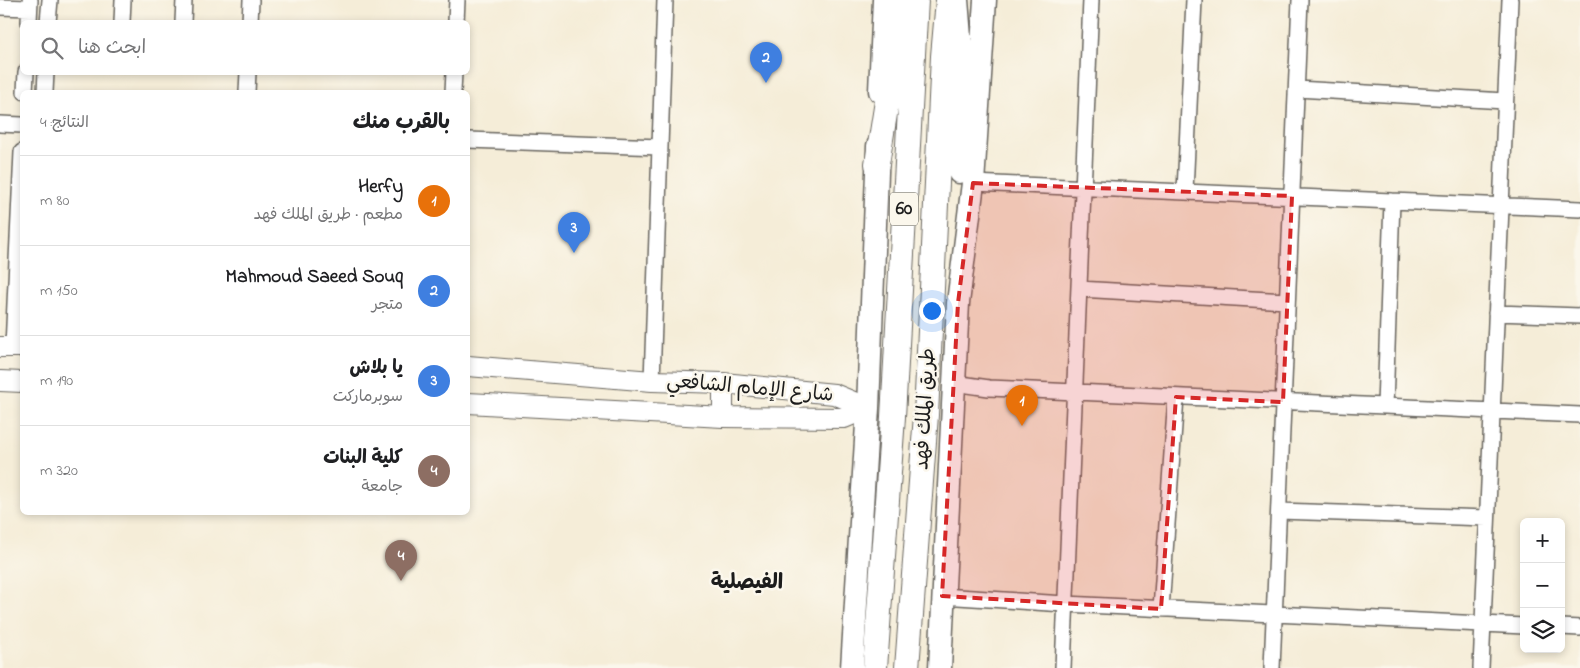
<!DOCTYPE html>
<html lang="ar">
<meta charset="utf-8">
<style>
:root{--surface:#fff;--page:#f2f2f2;--text:#202124;--muted:#757577;--line:#e0e0e0;--accent:#0f766e}
body{margin:0;font-family:"Indie Flower","Playpen Sans Arabic",sans-serif;background:var(--page);color:var(--text);direction:rtl}
.controls{position:absolute;right:15px;bottom:15px;display:grid;overflow:hidden;border-radius:8px;box-shadow:0 2px 8px #0003}
.controls button{width:45px;height:45px;display:grid;place-items:center;padding:0;border:0;border-bottom:1px solid var(--line);background:var(--surface);color:var(--text);font:25px sans-serif}
.you{position:absolute;left:931px;top:310px;width:18px;height:18px;margin:-12px;border:4px solid #fff;border-radius:50%;background:#1a73e8;box-shadow:0 0 0 8px #1a73e833}
.badge{display:grid;place-items:center;width:32px;height:32px;border-radius:50%;background:var(--accent);color:#fff;font-size:16px;font-weight:700}
.pin{position:absolute;translate:-50% -41px;filter:drop-shadow(0 1px 2px #0008)}
.pin::after{content:'';position:absolute;top:26px;width:18px;height:15px;background:inherit;clip-path:polygon(0 0,100% 0,50% 100%)}
.list{margin:0;padding:0;list-style:none}
h2{display:flex;justify-content:space-between;align-items:center;height:65px;margin:0;padding:0 20px;font-size:21px}
h2 small{font-size:16px;font-weight:400;color:var(--muted)}
.list li{display:grid;grid-template-columns:32px 1fr auto;gap:15px;align-items:center;box-sizing:border-box;height:90px;padding:0 20px;border-top:1px solid var(--line)}
.list b{display:block;font-size:19px;white-space:nowrap}
.list p{margin:0;font-size:16px;white-space:nowrap;color:var(--muted)}
.list em{font-size:16px;font-style:normal;color:var(--muted)}
.icon{flex:none;width:28px;height:28px;fill:none;stroke:currentColor;stroke-width:2;stroke-linecap:round;stroke-linejoin:round}
.map{position:relative;flex:none;width:1580px;height:668px;overflow:hidden;direction:ltr}
.search{position:absolute;background:var(--surface);box-shadow:0 2px 8px #0003;left:20px;top:20px;width:450px;height:55px;display:flex;align-items:center;gap:12px;box-sizing:border-box;padding:0 18px;border-radius:8px;color:var(--muted);font-size:19px}
.panel{position:absolute;background:var(--surface);box-shadow:0 2px 8px #0003;left:20px;top:90px;width:450px;height:425px;border-radius:8px;direction:rtl}
.map>svg:first-child{display:block}
.lines{fill:none;stroke-linecap:round;stroke-linejoin:round}
.minor-casing{stroke:#68655e;stroke-width:18}
.secondary-casing{stroke:#68655e;stroke-width:22}
.primary-casing{stroke:#68655e;stroke-width:25}
.trunk-casing{stroke:#68655e;stroke-width:26}
.minor{stroke:#fff;stroke-width:15}
.secondary{stroke:#fff;stroke-width:20}
.primary{stroke:#fff;stroke-width:22}
.trunk{stroke:#fff;stroke-width:24}
.marked{fill:#d62828;fill-opacity:0.2;stroke:#d62828;stroke-width:4;stroke-dasharray:10 6;stroke-linejoin:round}
.labels{text-anchor:middle;dominant-baseline:central;stroke-width:5;stroke-linejoin:round;paint-order:stroke}
.shield{fill:#fbf7ec;stroke:#5f5e5a;stroke-width:1}
.shield-label{font-size:19px;font-weight:bold;fill:#1c1c1c}
.street-label{font-size:20px;fill:#1c1c1c;stroke:#fbf7ec}
.neighbourhood-label{font-size:21px;font-weight:bold;fill:#1c1c1c;stroke:#fbf7ec}
</style>
<div class="map">
<svg width="1580" height="668" viewBox="0 0 1580 668">
<rect width="100%" height="100%" fill="#fbf7ec"/>
<filter id="ink" filterUnits="userSpaceOnUse"><feTurbulence type="fractalNoise" baseFrequency=".02" numOctaves="2"/><feDisplacementMap in="SourceGraphic" scale="10" xChannelSelector="R" yChannelSelector="G"/><feConvolveMatrix kernelMatrix="1 2 1 2 8 2 1 2 1" color-interpolation-filters="sRGB"/></filter>
<filter id="wash" filterUnits="userSpaceOnUse"><feTurbulence type="fractalNoise" baseFrequency=".0096" numOctaves="4" result="noise"/><feDisplacementMap in="SourceGraphic" scale="20" xChannelSelector="R" yChannelSelector="G"/><feGaussianBlur stdDeviation="1.12" result="paint"/><feColorMatrix in="noise" values="0 0 0 0 0 0 0 0 0 0 0 0 0 0 0 0 0 1.4 0 .05"/><feComposite in="paint" operator="in"/></filter>
<g filter="url(#wash)">
<rect width="100%" height="100%" fill="#f5edd8"/>
</g>
<g filter="url(#ink)">
<g class="lines">
<!-- minor casing -->
<g class="minor-casing">
<path id="minor" d="M 0,7 L 29,8
M 29,22 L 30,0
M 48,22 L 50,0
M 122,22 L 123,0
M 183,22 L 184,0
M 250,22 L 251,0
M 456,22 L 457,0
M 1297,89 L 1505,101
M 25,92 L 26,72
M 45,92 L 46,72
M 247,92 L 248,72
M 453,92 L 454,72
M 0,124 L 22,125
M 468,140 L 660,147
M 973,183 L 1580,209
M 1185,191 L 1194,0
M 1079,289 L 1287,301
M 1496,313 L 1580,316
M 13,347 L 22,152
M 652,381 L 665,0
M 954,383 L 989,388 L 1580,415
M 1385,406 L 1392,201
M 1279,511 L 1487,518
M 942,596 L 1065,604 L 1524,626
M 1161,609 L 1176,397
M 1561,627 L 1580,628
M 1063,668 L 1091,0
M 1272,668 L 1300,0
M 1481,668 L 1510,0"/>
</g>
<!-- secondary casing -->
<g class="secondary-casing">
<path id="secondary" d="M 0,347 L 22,347
M 468,366 L 652,381 L 723,383 L 834,394 L 868,408
M 0,381 L 22,382
M 468,403 L 723,417 L 844,418 L 868,408
M 723,417 L 723,383"/>
</g>
<!-- primary casing -->
<g class="primary-casing">
<path id="primary" d="M 957,0 L 961,50 L 959,172
M 880,91 L 884,0
M 852,668 L 868,408 L 878,146
M 940,668 L 958,303 L 973,183 L 985,0"/>
</g>
<!-- trunk casing -->
<g class="trunk-casing">
<path id="trunk" d="M 877,164 L 902,7
M 875,668 L 893,417 L 916,0
M 907,668 L 926,415 L 943,56 L 948,0"/>
</g>
<!-- minor -->
<use href="#minor" class="minor"/>
<!-- secondary -->
<use href="#secondary" class="secondary"/>
<!-- primary -->
<use href="#primary" class="primary"/>
<!-- trunk -->
<use href="#trunk" class="trunk"/>
</g>
</g>
<!-- marked area -->
<path class="marked" d="M 973,183 L 1292,196 L 1283,402 L 1176,397 L 1161,609 L 942,596 L 958,303 Z"/>
<g class="labels">
<!-- shield labels -->
<rect class="shield" x="890" y="192.5" width="28" height="33" rx="4"/>
<g class="shield-label">
<text x="904" y="209">60</text>
</g>
<!-- street labels -->
<g class="street-label">
<text transform="translate(750 389) rotate(5)">شارع الإمام الشافعي</text>
<text transform="translate(926 409) rotate(-87)">طريق الملك فهد</text>
</g>
<!-- neighbourhood labels -->
<g class="neighbourhood-label">
<text x="747" y="583">الفيصلية</text>
</g>
</g>
</svg>
<div class="controls">
<button>+</button>
<button>−</button>
<button><svg class="icon" aria-label="layers" viewBox="0 0 24 24"><path d="M12 4l9 5-9 5-9-5zM3 14l9 5 9-5"/></svg></button>
</div>
<div class="you"></div>
<div class="pin badge" style="left:1022px;top:426px;background:#e8710a">1</div>
<div class="pin badge" style="left:766px;top:83px;background:#3f7fe0">2</div>
<div class="pin badge" style="left:574px;top:253px;background:#3f7fe0">3</div>
<div class="pin badge" style="left:401px;top:581px;background:#8d6e63">4</div>
<div class="search"><svg class="icon" aria-label="search" viewBox="0 0 24 24"><circle cx="10" cy="10" r="6"/><path d="M15 15l6 6"/></svg>ابحث هنا</div>
<section class="panel">
<h2>بالقرب منك<small>النتائج: 4</small></h2>
<ul class="list">
<li><span class="badge" style="background:#e8710a">1</span><div><b>Herfy</b><p>مطعم · طريق الملك فهد</p></div><em>80 m</em></li>
<li><span class="badge" style="background:#3f7fe0">2</span><div><b>Mahmoud Saeed Souq</b><p>متجر</p></div><em>150 m</em></li>
<li><span class="badge" style="background:#3f7fe0">3</span><div><b>يا بلاش</b><p>سوبرماركت</p></div><em>190 m</em></li>
<li><span class="badge" style="background:#8d6e63">4</span><div><b>كلية البنات</b><p>جامعة</p></div><em>320 m</em></li>
</ul>
</section>
</div>
